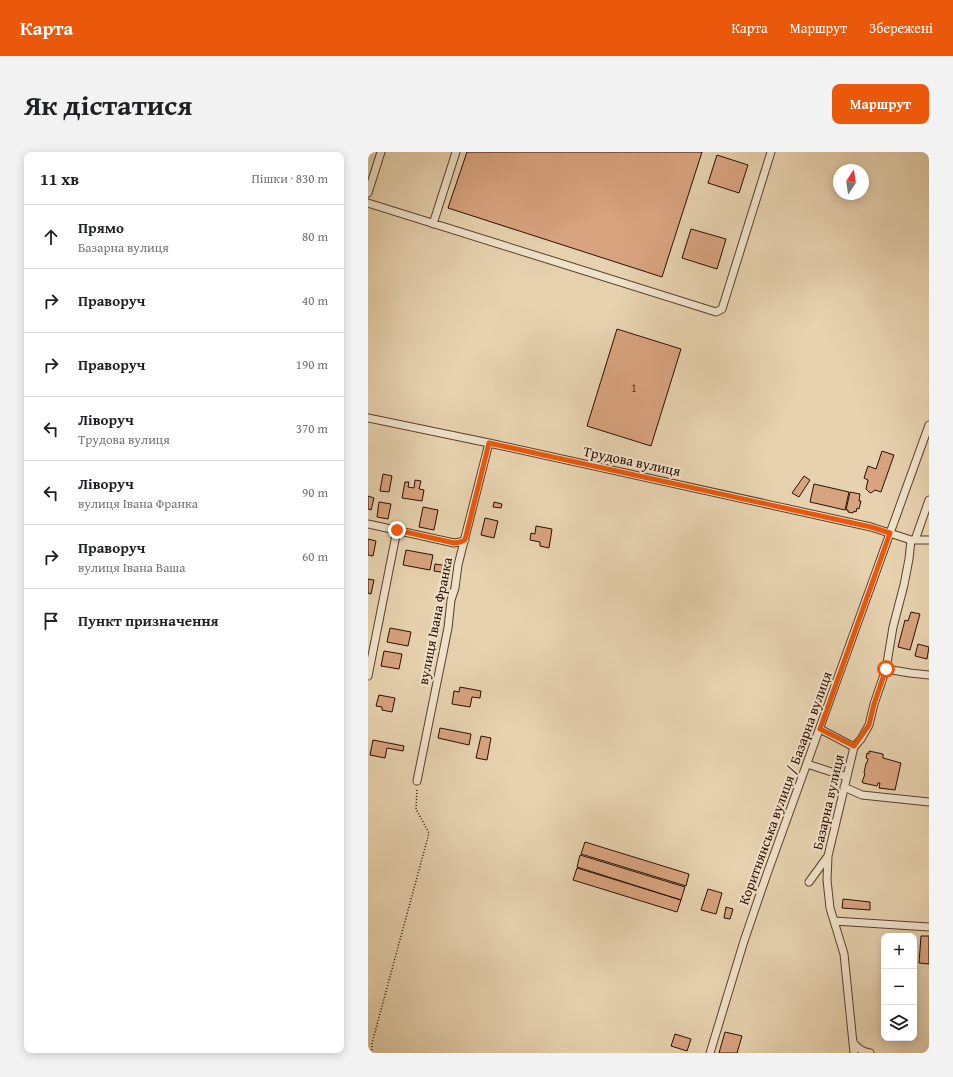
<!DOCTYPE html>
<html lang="uk">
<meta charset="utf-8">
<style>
:root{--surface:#fff;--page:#f2f2f2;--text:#202124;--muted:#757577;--line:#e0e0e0;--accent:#ea580c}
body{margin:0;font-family:"Gentium Book Plus",serif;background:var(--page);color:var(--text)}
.controls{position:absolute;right:12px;bottom:12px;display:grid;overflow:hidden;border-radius:8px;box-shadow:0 2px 10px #0003}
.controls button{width:36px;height:36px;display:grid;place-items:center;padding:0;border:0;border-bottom:1px solid var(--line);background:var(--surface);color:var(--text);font:20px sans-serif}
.compass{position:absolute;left:465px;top:12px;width:36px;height:36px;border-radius:50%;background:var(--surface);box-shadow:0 2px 10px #0003;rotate:13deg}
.stop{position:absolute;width:12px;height:12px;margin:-9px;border:3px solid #ea580c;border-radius:50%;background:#fff}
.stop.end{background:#ea580c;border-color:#fff;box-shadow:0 1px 4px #0008}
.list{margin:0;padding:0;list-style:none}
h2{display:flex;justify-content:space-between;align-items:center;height:52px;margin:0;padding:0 16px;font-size:17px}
h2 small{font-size:13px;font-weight:400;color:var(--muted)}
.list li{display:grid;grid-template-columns:26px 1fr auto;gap:12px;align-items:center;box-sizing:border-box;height:64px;padding:0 16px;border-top:1px solid var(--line)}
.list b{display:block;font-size:15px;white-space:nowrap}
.list p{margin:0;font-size:13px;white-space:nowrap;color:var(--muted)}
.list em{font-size:13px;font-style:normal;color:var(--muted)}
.icon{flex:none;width:22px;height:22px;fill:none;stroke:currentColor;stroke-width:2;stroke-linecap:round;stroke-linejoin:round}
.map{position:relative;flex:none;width:561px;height:901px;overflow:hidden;border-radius:8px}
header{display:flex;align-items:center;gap:24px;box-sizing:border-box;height:56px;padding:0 20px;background:var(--accent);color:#fff}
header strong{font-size:19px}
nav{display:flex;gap:22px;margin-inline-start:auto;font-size:14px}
.intro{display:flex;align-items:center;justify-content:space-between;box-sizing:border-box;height:96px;padding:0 24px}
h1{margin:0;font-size:28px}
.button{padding:10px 18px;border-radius:8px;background:var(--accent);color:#fff;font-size:14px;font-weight:700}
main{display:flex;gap:24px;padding:0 24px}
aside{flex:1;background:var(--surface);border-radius:8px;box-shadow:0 2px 10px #0003}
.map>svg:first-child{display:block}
.building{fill:#d8a37f;stroke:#2b0e01}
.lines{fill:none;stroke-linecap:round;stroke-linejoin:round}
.minor-casing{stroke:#5a3f2c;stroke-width:9}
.path{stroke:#2b0e01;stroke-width:1.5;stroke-dasharray:1 2;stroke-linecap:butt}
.minor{stroke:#efe2cb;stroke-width:7}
.route{stroke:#ea580c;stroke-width:5}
.labels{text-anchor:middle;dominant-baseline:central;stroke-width:4;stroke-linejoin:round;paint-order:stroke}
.number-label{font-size:12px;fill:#563320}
.street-label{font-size:14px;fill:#2b0e01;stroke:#efe2cb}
</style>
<header>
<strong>Карта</strong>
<nav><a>Карта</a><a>Маршрут</a><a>Збережені</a></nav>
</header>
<div class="intro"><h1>Як дістатися</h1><a class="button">Маршрут</a></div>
<main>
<aside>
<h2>11 хв<small>Пішки · 830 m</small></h2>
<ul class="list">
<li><svg class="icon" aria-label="ahead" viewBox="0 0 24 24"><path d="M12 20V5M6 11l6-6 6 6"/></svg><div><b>Прямо</b><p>Базарна вулиця</p></div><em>80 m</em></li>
<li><svg class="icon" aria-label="right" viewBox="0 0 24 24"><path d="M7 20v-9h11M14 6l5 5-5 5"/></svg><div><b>Праворуч</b></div><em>40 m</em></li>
<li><svg class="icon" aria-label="right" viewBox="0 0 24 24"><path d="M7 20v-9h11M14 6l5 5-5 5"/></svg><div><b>Праворуч</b></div><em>190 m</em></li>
<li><svg class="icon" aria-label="left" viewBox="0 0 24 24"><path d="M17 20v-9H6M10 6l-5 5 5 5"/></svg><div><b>Ліворуч</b><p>Трудова вулиця</p></div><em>370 m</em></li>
<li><svg class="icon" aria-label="left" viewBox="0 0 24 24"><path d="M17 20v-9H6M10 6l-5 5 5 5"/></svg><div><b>Ліворуч</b><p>вулиця Івана Франка</p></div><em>90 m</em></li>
<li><svg class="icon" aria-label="right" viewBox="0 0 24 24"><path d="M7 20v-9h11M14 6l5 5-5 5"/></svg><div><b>Праворуч</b><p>вулиця Івана Ваша</p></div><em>60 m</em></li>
<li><svg class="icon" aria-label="arrive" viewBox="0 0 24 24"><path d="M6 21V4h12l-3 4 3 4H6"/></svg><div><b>Пункт призначення</b></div></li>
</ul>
</aside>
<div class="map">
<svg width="561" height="901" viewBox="0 0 561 901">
<rect width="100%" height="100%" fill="#e7d2af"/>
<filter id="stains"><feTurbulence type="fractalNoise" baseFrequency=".005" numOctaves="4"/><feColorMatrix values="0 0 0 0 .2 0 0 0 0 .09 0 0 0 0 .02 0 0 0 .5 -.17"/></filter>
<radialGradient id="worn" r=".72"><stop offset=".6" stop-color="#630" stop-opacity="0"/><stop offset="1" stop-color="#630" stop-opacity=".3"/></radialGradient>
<!-- building -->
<path class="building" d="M 99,0 L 334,0 L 294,125 L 80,56 Z
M 349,3 L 380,13 L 371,41 L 340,31 Z
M 323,77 L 358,87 L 349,117 L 314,106 Z
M 249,177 L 313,197 L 283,294 L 219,274 Z
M 514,299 L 526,303 L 513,340 L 507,338 L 503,341 L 501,340 L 498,337 L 500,328 L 496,326 L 500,314 L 508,317 Z
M 15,322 L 24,324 L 21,340 L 12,339 Z
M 436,324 L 442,328 L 431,345 L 424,341 Z
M 47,328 L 53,329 L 51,337 L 56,338 L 54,349 L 34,346 L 37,330 L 41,330 L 40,335 L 46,336 Z
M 446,332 L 481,340 L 477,358 L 442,350 Z
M 482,340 L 492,342 L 491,349 L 493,349 L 491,357 L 489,356 L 488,360 L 486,359 L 485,361 L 480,360 L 480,358 L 478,358 Z
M 0,344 L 6,346 L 3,358 L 0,357 Z
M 11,350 L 23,352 L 20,367 L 9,365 Z
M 126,350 L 134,352 L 133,356 L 125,355 Z
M 55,355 L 70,358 L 66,378 L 51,375 Z
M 117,366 L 130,369 L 126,386 L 113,383 Z
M 168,374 L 184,377 L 181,396 L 172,394 L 172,390 L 162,388 L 163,381 L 167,382 Z
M 0,387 L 8,389 L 5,404 L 0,403 Z
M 38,398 L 65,403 L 62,418 L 35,413 Z
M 67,412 L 80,414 L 79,421 L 66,419 Z
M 0,427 L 6,428 L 3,442 L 0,441 Z
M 543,460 L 552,462 L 542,498 L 530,495 L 537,468 L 540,469 Z
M 22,476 L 43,480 L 40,494 L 19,490 Z
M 550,492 L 561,495 L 559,507 L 547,504 Z
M 16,499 L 34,502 L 31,517 L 13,514 Z
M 92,535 L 113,539 L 112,546 L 104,545 L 102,555 L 84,552 L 86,539 L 91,540 Z
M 11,543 L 27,546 L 24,560 L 14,558 L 14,555 L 8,554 Z
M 72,576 L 103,582 L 101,593 L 70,586 Z
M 113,584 L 123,586 L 119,608 L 108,606 Z
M 5,588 L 36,594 L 35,599 L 19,596 L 17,606 L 2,603 Z
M 501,599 L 515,602 L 515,606 L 533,611 L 527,638 L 511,636 L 512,631 L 510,631 L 509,634 L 495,631 L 495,630 L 494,630 L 497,622 L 496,621 L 498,611 L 499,611 L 500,607 L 498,606 L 499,601 L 501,602 Z
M 217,690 L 321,722 L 318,734 L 213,702 Z
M 212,703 L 317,735 L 313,748 L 209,715 Z
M 209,716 L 313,748 L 309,760 L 205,728 Z
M 340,737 L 354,741 L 348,762 L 333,758 Z
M 475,747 L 502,750 L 502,758 L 474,756 Z
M 358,755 L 365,757 L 362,767 L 356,766 Z
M 553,784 L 561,784 L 561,812 L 551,811 Z
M 357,880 L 374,884 L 369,901 L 351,901 Z
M 307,882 L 323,887 L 319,899 L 303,894 Z"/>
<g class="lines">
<!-- minor casing -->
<g class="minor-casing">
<path id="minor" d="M 0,41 L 13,0
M 0,51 L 348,160 L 354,157 L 403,0
M 65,72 L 88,0
M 0,266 L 121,291 L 503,375 L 543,388 L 561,388
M 0,372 L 86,391 L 92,390 L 97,388
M 547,388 L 561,348
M 518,517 L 542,521 L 561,523
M 0,524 L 29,378
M 452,577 L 486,595
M 439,612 L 479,625
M 49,629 L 80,476 L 83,448 L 87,436 L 90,413 L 121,291
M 476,635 L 494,643 L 561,650
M 441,730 L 460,704
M 466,769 L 561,775
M 485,890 C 489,896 494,900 502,901
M 342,901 L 376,789 L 399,722 L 561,273
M 486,901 L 476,802 L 462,756 L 459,728 L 460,704 L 486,595 L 493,587 L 501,573 L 506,552 L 518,517 L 525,475 L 536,433 L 541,407 L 543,388"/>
</g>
<!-- path -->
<path class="path" d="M 4,901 L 4,891 L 61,681 L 48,657 L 49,636"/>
<!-- minor -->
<use href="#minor" class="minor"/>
</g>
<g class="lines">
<!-- route -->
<path class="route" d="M 29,378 L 86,391 L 92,390 L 97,388 L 121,291 L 503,375 L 522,381 L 452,577 L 486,594 L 501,573 L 506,552 L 518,517"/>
</g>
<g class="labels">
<!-- number labels -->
<g class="number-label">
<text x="266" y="235">1</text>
</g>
<!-- street labels -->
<g class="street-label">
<text transform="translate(264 309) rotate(12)">Трудова вулиця</text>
<text transform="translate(67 469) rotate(-79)">вулиця Івана Франка</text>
<text transform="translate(417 636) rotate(-70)">Коритнянська вулиця / Базарна вулиця</text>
<text transform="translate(460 650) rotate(-77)">Базарна вулиця</text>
</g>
</g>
<rect width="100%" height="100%" filter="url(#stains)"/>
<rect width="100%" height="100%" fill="url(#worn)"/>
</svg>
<div class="controls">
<button>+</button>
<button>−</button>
<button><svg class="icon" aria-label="layers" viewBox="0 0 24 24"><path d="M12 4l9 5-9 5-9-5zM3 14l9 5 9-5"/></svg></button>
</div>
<svg class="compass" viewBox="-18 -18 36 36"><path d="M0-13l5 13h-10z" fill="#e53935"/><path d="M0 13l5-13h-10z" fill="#757577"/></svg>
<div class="stop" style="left:518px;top:517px"></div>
<div class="stop end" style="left:29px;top:378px"></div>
</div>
</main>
